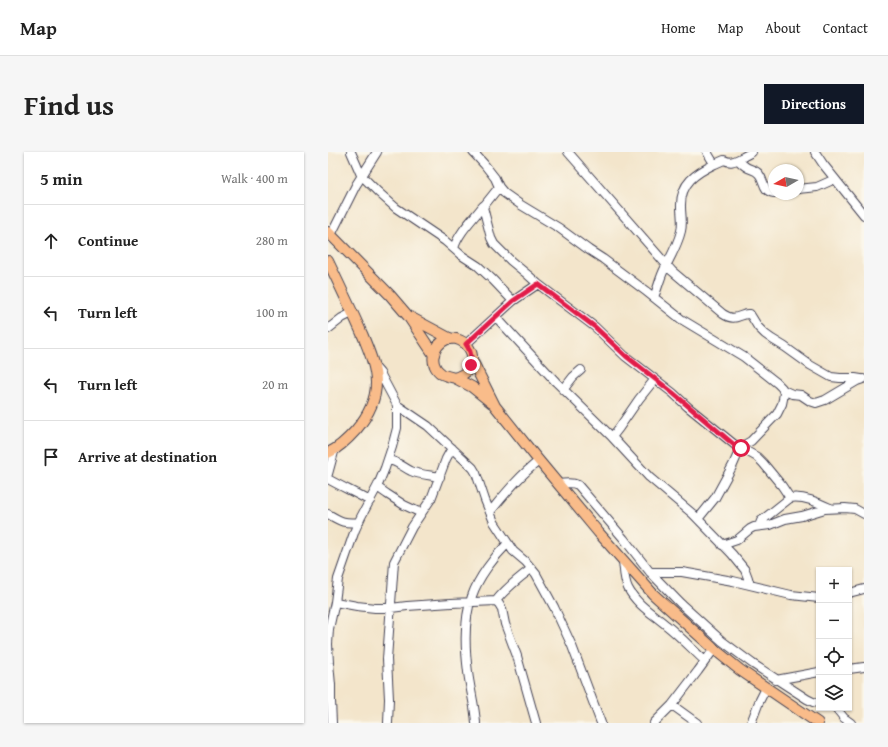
<!DOCTYPE html>
<meta charset="utf-8">
<style>
:root{--surface:#fff;--page:#f6f6f6;--text:#222;--muted:#767676;--line:#e0e0e0;--accent:#111827}
body{margin:0;font-family:"Gentium Book Plus",serif;background:var(--page);color:var(--text)}
.controls{position:absolute;right:12px;bottom:12px;display:grid;overflow:hidden;border-radius:0px;box-shadow:0 1px 3px #0004}
.controls button{width:36px;height:36px;display:grid;place-items:center;padding:0;border:0;border-bottom:1px solid var(--line);background:var(--surface);color:var(--text);font:20px sans-serif}
.compass{position:absolute;left:440px;top:12px;width:36px;height:36px;border-radius:50%;background:var(--surface);box-shadow:0 1px 3px #0004;rotate:261deg}
.stop{position:absolute;width:12px;height:12px;margin:-9px;border:3px solid #e11d48;border-radius:50%;background:#fff}
.stop.end{background:#e11d48;border-color:#fff;box-shadow:0 1px 4px #0008}
.list{margin:0;padding:0;list-style:none}
h2{display:flex;justify-content:space-between;align-items:center;height:52px;margin:0;padding:0 16px;font-size:17px}
h2 small{font-size:13px;font-weight:400;color:var(--muted)}
.list li{display:grid;grid-template-columns:26px 1fr auto;gap:12px;align-items:center;box-sizing:border-box;height:72px;padding:0 16px;border-top:1px solid var(--line)}
.list b{display:block;font-size:15px;white-space:nowrap}
.list em{font-size:13px;font-style:normal;color:var(--muted)}
.icon{flex:none;width:22px;height:22px;fill:none;stroke:currentColor;stroke-width:2;stroke-linecap:round;stroke-linejoin:round}
.map{position:relative;flex:none;width:536px;height:571px;overflow:hidden;border-radius:0px}
header{display:flex;align-items:center;gap:24px;box-sizing:border-box;height:56px;padding:0 20px;background:var(--surface);border-bottom:1px solid var(--line)}
header strong{font-size:19px}
nav{display:flex;gap:22px;margin-inline-start:auto;font-size:14px}
.intro{display:flex;align-items:center;justify-content:space-between;box-sizing:border-box;height:96px;padding:0 24px}
h1{margin:0;font-size:28px}
.button{padding:10px 18px;border-radius:0px;background:var(--accent);color:#fff;font-size:14px;font-weight:700}
main{display:flex;gap:24px;padding:0 24px}
aside{flex:1;background:var(--surface);border-radius:0px;box-shadow:0 1px 3px #0004}
.map>svg:first-child{display:block}
.lines{fill:none;stroke-linecap:round;stroke-linejoin:round}
.minor-casing{stroke:#413f51;stroke-width:10}
.major-casing{stroke:#413f51;stroke-width:12}
.minor{stroke:#fff;stroke-width:8}
.major{stroke:#f9bc8a;stroke-width:10}
.route{stroke:#e11d48;stroke-width:5}
</style>
<header>
<strong>Map</strong>
<nav><a>Home</a><a>Map</a><a>About</a><a>Contact</a></nav>
</header>
<div class="intro"><h1>Find us</h1><a class="button">Directions</a></div>
<main>
<aside>
<h2>5 min<small>Walk · 400 m</small></h2>
<ul class="list">
<li><svg class="icon" aria-label="ahead" viewBox="0 0 24 24"><path d="M12 20V5M6 11l6-6 6 6"/></svg><div><b>Continue</b></div><em>280 m</em></li>
<li><svg class="icon" aria-label="left" viewBox="0 0 24 24"><path d="M17 20v-9H6M10 6l-5 5 5 5"/></svg><div><b>Turn left</b></div><em>100 m</em></li>
<li><svg class="icon" aria-label="left" viewBox="0 0 24 24"><path d="M17 20v-9H6M10 6l-5 5 5 5"/></svg><div><b>Turn left</b></div><em>20 m</em></li>
<li><svg class="icon" aria-label="arrive" viewBox="0 0 24 24"><path d="M6 21V4h12l-3 4 3 4H6"/></svg><div><b>Arrive at destination</b></div></li>
</ul>
</aside>
<div class="map">
<svg width="536" height="571" viewBox="0 0 536 571">
<rect width="100%" height="100%" fill="#fbf7ec"/>
<filter id="ink" filterUnits="userSpaceOnUse"><feTurbulence type="fractalNoise" baseFrequency=".025" numOctaves="2"/><feDisplacementMap in="SourceGraphic" scale="8" xChannelSelector="R" yChannelSelector="G"/><feConvolveMatrix kernelMatrix="1 2 1 2 8 2 1 2 1" color-interpolation-filters="sRGB"/></filter>
<filter id="wash" filterUnits="userSpaceOnUse"><feTurbulence type="fractalNoise" baseFrequency=".012" numOctaves="4" result="noise"/><feDisplacementMap in="SourceGraphic" scale="16" xChannelSelector="R" yChannelSelector="G"/><feGaussianBlur stdDeviation="0.9" result="paint"/><feColorMatrix in="noise" values="0 0 0 0 0 0 0 0 0 0 0 0 0 0 0 0 0 1.4 0 .05"/><feComposite in="paint" operator="in"/></filter>
<g filter="url(#wash)">
<rect width="100%" height="100%" fill="#f3e5cb"/>
</g>
<g filter="url(#ink)">
<g class="lines">
<!-- minor casing -->
<g class="minor-casing">
<path id="minor" d="M 23,0 L 33,23 L 50,40 L 68,56 L 117,89 L 133,103 L 150,114 L 165,128 L 185,149
M 145,0 L 156,12 L 167,26 L 171,35 L 176,41 L 193,53 L 231,76 L 261,98 L 275,107 L 319,140 L 353,167 L 416,205 L 449,231 L 454,236 L 456,241 L 455,247 L 454,252 L 449,262 L 423,289 L 416,293 L 412,297 L 405,313 L 387,346 L 370,367
M 240,0 L 344,119 L 395,162 C 409,171 411,161 422,162 L 430,175 L 437,182 L 444,187 L 457,195 L 482,213 L 503,225 L 512,226 L 527,226 L 533,227
M 379,0 L 385,10 L 387,12 L 396,8 C 404,12 408,8 415,5 C 418,3 421,2 424,0
M 487,0 L 495,12 L 536,63
M 410,8 C 413,11 416,14 420,16 C 424,18 428,18 431,22 C 437,29 434,39 446,41
M 171,35 L 155,55 L 163,86 L 166,92 L 183,109 L 200,123 L 210,132 L 267,175 L 297,204 L 345,241 L 360,255 L 412,297
M 470,37 L 489,35 L 507,27
M 3,83 L 28,33 L 49,0
M 126,96 C 131,80 145,67 155,54
M 326,145 C 330,136 332,125 337,116 C 343,104 350,92 353,79 C 355,71 353,63 353,55 C 352,31 368,21 387,12
M 168,165 L 228,230 L 284,285 L 321,325 L 365,362 L 404,402 L 417,418 L 420,426 L 422,433
M 0,177 L 14,166 L 24,161
M 138,192 L 185,149 L 210,132
M 235,238 L 245,225 L 253,218
M 455,238 L 464,242 L 473,243 L 482,249 L 488,251 L 497,248 L 529,229 L 535,227
M 69,253 L 100,274 L 145,316 L 148,321 L 157,348 L 166,370 L 185,399 L 198,410 L 208,422 L 226,455 L 244,494 L 273,571
M 284,285 L 291,276 L 311,247 L 327,227
M 413,296 L 429,305 L 435,311 L 454,334 L 462,346
M 60,308 C 69,309 75,315 83,319 C 92,323 102,323 112,325
M 0,322 L 6,300 L 9,296
M 0,327 C 14,335 28,341 42,349
M 231,332 C 237,331 244,330 250,333 L 296,387 L 322,420 L 352,451 L 394,489 L 425,512 L 479,547 L 485,550 L 491,551
M 49,335 L 59,342 L 76,353 L 93,361
M 162,360 C 177,342 192,323 211,309
M 0,362 C 12,369 16,372 31,370
M 431,374 L 433,369 L 462,346 C 476,344 489,350 502,356
M 394,393 L 409,388 L 422,377 L 426,375 L 442,373 L 457,367 L 474,364 L 497,357 L 517,356 L 527,357 L 536,362
M 295,409 C 296,417 296,428 300,436 C 308,452 325,462 338,473 C 352,484 364,497 377,509
M 322,420 L 354,420 L 405,429 L 463,443 L 491,446
M 521,441 L 536,437
M 168,449 C 177,437 191,426 203,417
M 7,450 L 29,454 L 47,456 L 63,456 L 79,454 L 123,451 L 168,449 L 171,452 L 174,457 L 177,472 L 189,504 L 208,571
M 521,517 L 536,515
M 448,528 L 491,520
M 344,553 L 369,571
M 508,556 L 516,566 L 523,571
M 4,571 L 3,549 L 3,533 L 1,511 L 0,492 L 1,477 L 7,450 L 10,427 L 27,378 L 33,365 L 50,333 L 57,316 L 64,295 L 69,276 L 69,253 L 52,221 L 46,214
M 60,571 L 61,547 L 59,507 L 66,410 L 84,375 L 103,347 L 118,307 L 124,296
M 148,571 C 147,554 142,537 140,520 C 137,497 136,466 144,444 C 150,426 166,405 180,391
M 326,571 L 344,553 L 370,519 L 386,497
M 423,571 L 431,550 L 438,536"/>
</g>
<!-- major casing -->
<g class="major-casing">
<path id="major" d="M 0,80 L 62,143 L 80,164 L 106,203
M 0,109 C 12,134 24,159 35,184 C 41,199 48,215 48,231 C 48,249 39,265 28,278 C 20,287 11,296 0,301
M 80,164 L 123,187
M 119,187 C 138,183 153,205 138,220 C 135,223 131,224 127,226 C 123,225 118,224 114,222 C 100,213 104,194 119,187 Z
M 144,208 L 167,254 L 207,304 L 271,381 L 325,442 L 386,497 L 412,518 L 490,571
M 127,226 L 144,235 L 164,251"/>
</g>
<!-- minor -->
<use href="#minor" class="minor"/>
<!-- major -->
<use href="#major" class="major"/>
</g>
</g>
<g class="lines" filter="url(#ink)">
<!-- route -->
<path class="route" d="M 143,213 C 144,205 143,199 138,192 L 185,149 L 210,132 L 267,175 L 298,204 L 345,241 L 405,292 L 412,297 L 413,296"/>
</g>
</svg>
<div class="controls">
<button>+</button>
<button>−</button>
<button><svg class="icon" aria-label="locate" viewBox="0 0 24 24"><circle cx="12" cy="12" r="6"/><path d="M12 2v4M12 18v4M2 12h4M18 12h4"/></svg></button>
<button><svg class="icon" aria-label="layers" viewBox="0 0 24 24"><path d="M12 4l9 5-9 5-9-5zM3 14l9 5 9-5"/></svg></button>
</div>
<svg class="compass" viewBox="-18 -18 36 36"><path d="M0-13l5 13h-10z" fill="#e53935"/><path d="M0 13l5-13h-10z" fill="#767676"/></svg>
<div class="stop" style="left:413px;top:296px"></div>
<div class="stop end" style="left:143px;top:213px"></div>
</div>
</main>
